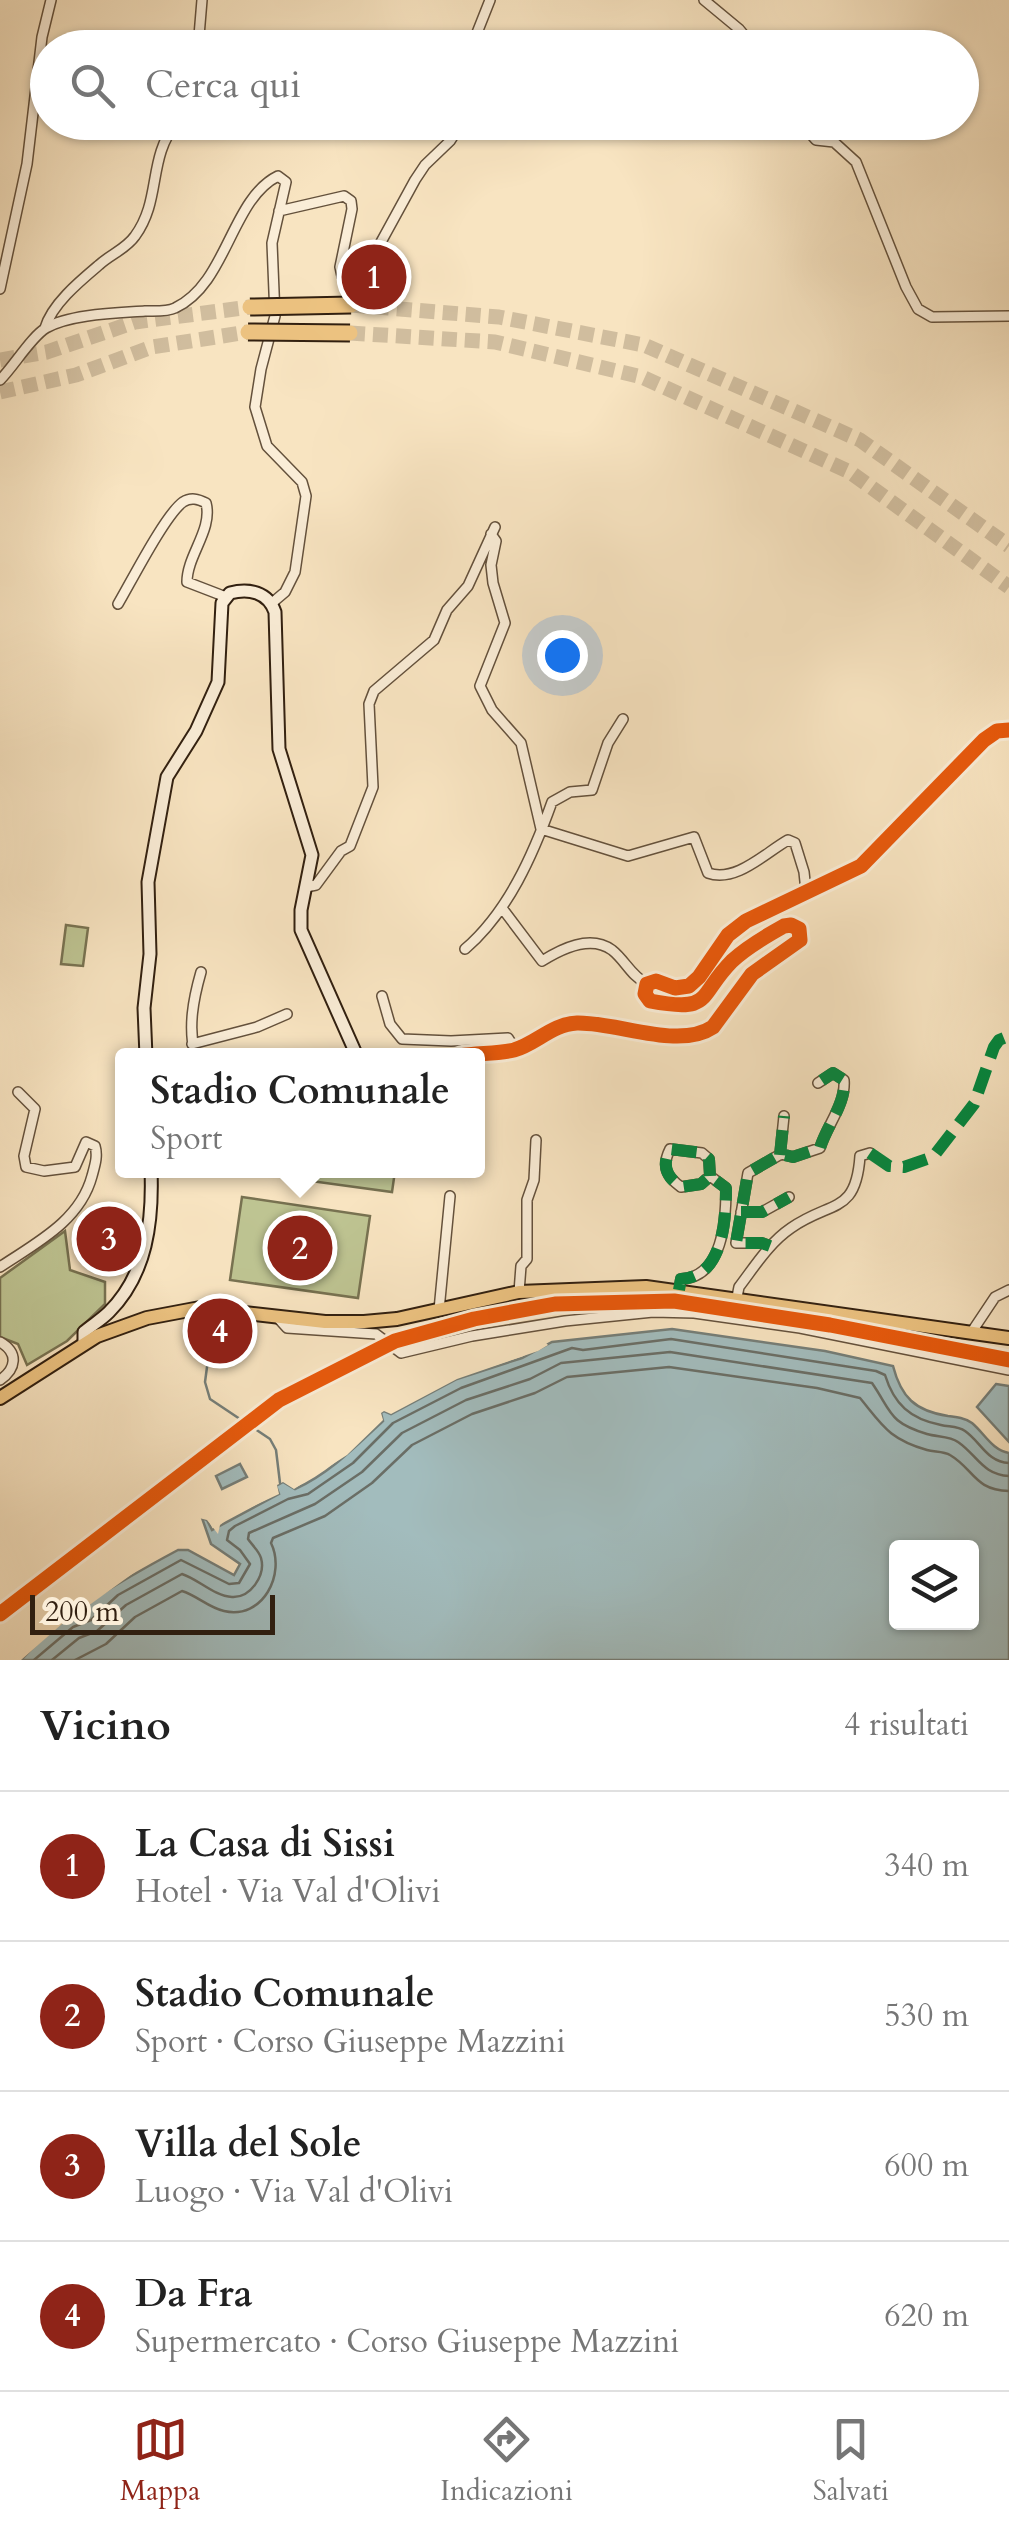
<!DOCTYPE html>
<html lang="it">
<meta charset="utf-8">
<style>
:root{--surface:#fff;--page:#f2f2f2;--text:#222;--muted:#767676;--line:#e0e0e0;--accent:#8f2418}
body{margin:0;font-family:Cardo,serif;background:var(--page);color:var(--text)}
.controls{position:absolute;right:30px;bottom:30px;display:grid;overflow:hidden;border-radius:10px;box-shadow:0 2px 8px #0004}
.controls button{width:90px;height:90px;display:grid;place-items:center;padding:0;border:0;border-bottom:2px solid var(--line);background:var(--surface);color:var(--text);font:50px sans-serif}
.scale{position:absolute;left:30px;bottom:25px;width:245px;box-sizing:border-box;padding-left:10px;border:5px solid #322010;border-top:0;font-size:28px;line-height:35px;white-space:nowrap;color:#322010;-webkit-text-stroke:8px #faedd7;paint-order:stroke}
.you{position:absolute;left:562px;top:655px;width:35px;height:35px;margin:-25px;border:8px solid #fff;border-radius:50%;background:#1a73e8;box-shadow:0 0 0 15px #1a73e833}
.badge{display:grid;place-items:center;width:65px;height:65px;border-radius:50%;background:var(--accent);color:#fff;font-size:32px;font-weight:700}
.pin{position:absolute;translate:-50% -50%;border:5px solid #fff;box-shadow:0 2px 10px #0006}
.popup{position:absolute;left:115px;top:1048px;width:370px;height:130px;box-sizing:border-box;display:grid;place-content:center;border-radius:10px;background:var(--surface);filter:drop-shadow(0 2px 8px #0005);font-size:32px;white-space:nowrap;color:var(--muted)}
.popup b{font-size:38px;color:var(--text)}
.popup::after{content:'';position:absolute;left:50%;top:100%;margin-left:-20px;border:20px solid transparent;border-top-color:var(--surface)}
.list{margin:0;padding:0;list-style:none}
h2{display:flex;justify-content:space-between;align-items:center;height:130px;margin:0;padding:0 40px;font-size:42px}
h2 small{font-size:32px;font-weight:400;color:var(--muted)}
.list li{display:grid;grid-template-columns:65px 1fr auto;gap:30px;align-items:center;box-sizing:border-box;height:150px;padding:0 40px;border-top:2px solid var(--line)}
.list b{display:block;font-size:38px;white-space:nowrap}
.list p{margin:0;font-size:32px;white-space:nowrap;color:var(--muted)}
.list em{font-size:32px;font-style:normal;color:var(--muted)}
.icon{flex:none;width:55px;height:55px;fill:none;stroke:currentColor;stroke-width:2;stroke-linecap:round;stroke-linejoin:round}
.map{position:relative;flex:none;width:1009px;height:1660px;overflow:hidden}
.search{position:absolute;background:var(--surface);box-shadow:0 2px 8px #0004;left:30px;right:30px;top:30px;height:110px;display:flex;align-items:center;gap:25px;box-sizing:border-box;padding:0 35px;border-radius:55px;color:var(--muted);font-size:38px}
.sheet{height:730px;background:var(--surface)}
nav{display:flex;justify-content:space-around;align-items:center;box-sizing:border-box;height:140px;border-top:2px solid var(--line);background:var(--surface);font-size:28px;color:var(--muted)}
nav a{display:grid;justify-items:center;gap:5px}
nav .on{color:var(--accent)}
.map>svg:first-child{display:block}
.green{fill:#bec492;stroke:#787251;stroke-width:2.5}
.water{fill:#a2bcbd;stroke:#757e78;stroke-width:2.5;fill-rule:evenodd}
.pier{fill:#f8e4c1}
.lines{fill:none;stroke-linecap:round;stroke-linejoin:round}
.shore{stroke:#6a6e66;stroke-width:2.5}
.stream{stroke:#757e78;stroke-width:2.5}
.highway-tunnel{stroke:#d0bd9e;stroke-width:15;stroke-dasharray:15 8;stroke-linecap:butt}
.street-casing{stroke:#64513c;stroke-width:12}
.secondary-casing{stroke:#322010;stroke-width:15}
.primary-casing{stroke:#322010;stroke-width:16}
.street{stroke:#faedd7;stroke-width:9}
.secondary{stroke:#faedd7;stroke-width:11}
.primary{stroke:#ecc280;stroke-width:12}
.highway-bridge-casing{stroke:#322010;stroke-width:19;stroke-linecap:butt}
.highway-bridge{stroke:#ecc280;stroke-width:15}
.quiet{stroke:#00873e;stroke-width:12;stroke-dasharray:25 12;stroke-linecap:butt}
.cycleway-casing{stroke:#faedd7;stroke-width:21}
.cycleway{stroke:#e8590c;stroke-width:15}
</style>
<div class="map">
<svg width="1009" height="1660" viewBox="0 0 1009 1660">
<rect width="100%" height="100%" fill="#f8e4c1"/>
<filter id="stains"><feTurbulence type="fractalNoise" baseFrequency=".002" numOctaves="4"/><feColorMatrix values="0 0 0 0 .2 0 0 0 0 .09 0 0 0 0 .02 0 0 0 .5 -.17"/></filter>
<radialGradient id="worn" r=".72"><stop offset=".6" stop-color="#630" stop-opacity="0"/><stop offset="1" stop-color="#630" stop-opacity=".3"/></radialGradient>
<!-- green -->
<path class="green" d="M 66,925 L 88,928 L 83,966 L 61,964 Z
M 297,1171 L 297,1170 L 395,1171 L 392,1192 L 296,1179 Z
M 242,1197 L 370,1216 L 358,1298 L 230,1280 Z
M 65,1231 L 70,1270 L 105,1282 L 105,1304 L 67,1341 L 27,1365 L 18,1344 L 0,1337 L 0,1278 Z"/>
<!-- water -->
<path class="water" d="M 672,1329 L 825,1351 L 893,1366 C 901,1397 915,1411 948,1416 C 957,1417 965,1418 972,1423 C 985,1434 992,1450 1009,1453 L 1009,1660 L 21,1660 C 64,1613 122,1580 178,1550 L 188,1550 L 234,1575 L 240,1564 L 211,1544 L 202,1518 L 207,1520 L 212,1530 L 279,1494 L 276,1486 L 283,1482 L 295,1489 C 329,1474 356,1446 383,1421 L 381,1413 L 384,1411 L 391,1414 L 457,1379 L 522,1358 L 552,1342 ZM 896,1548 L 972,1548 L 972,1622 L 896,1622 Z
M 996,1384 L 1009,1386 L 1009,1442 L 977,1407 Z
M 240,1464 L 247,1477 L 222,1489 L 216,1476 Z"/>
<!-- pier -->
<path class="pier" d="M 544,1341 L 548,1345 L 538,1351 L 457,1379 L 391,1414 L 384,1411 L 381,1413 L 383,1420 L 347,1455 L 294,1489 L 283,1482 L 277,1485 L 279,1494 L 230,1517 L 220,1525 L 218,1534 L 207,1520 L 199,1518 L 199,1514 L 206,1513 L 215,1525 L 228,1513 L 274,1491 L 272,1483 L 280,1477 L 294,1484 L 300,1481 L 344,1451 L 378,1419 L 376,1411 L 382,1406 L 390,1409 L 455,1375 L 520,1353 Z
M 135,1566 L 135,1572 L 88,1606 L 85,1613 L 70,1617 L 21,1660 L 16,1660 L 46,1628 L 68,1612 L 82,1608 L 85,1602 Z"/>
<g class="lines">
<!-- shore -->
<path class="shore" d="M 34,1660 L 73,1627 L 91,1620 L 118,1595 L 181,1560 L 229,1584 L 239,1583 L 250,1564 L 240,1550 L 227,1540 L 229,1531 L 235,1526 L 288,1499 L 308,1494 L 353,1463 L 393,1423 L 461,1388 L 572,1348 L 583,1350 L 671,1339 L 876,1371 L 885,1375 C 894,1404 910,1419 941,1425 C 949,1427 958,1426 965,1431 C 981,1442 987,1462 1009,1463
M 52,1660 L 79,1638 L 97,1631 L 126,1605 L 182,1574 C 198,1579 214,1596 232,1597 C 250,1598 266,1576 261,1558 C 259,1551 252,1545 248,1539 L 249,1533 L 315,1504 L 362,1472 L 402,1433 L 466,1400 L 530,1379 L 561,1363 L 670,1352 L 872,1383 C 892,1412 888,1422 927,1434 C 937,1437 950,1436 958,1442 C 977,1455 983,1475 1009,1476
M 75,1660 L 106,1644 L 135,1617 L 182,1591 C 196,1595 209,1608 224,1611 C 263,1620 286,1574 271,1543 L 273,1538 L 325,1516 L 372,1483 L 412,1445 L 472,1414 L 535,1393 L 567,1377 L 669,1367 L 817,1388 L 860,1398 C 883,1426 889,1439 927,1450 C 934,1452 944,1451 950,1455 C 974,1469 974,1490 1009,1491"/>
<!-- stream -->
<path class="stream" d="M 212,1330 L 205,1382 L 210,1399 L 270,1439 L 276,1450 L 280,1483"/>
<!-- highway-tunnel -->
<path class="highway-tunnel" d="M 351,305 L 499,317 L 644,345 L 860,440 L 1009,546
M 350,333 L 495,342 L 642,377 L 850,472 L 1009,587
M 0,360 L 47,352 L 135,322 L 250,307
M 0,392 L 76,375 L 152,347 L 248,332"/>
<!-- street casing -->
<g class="street-casing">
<path id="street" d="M 704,0 L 739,29 L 755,48
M 198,48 L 202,0
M 471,48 L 490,0
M 800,122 L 816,140 L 834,142 L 856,162 L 906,287 L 918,309 L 932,317 L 1009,316
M 279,211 L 344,196 L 351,201 L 352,209 L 340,267 L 342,276 L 355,280 L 363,275 L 415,180 L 425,165 L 450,141 L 462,122
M 0,289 L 27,164 L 42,37 L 51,0
M 45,328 C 52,304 80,281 99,265 C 111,254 126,249 135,236 C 162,199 147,158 177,122
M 0,380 C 14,366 31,337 46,328 C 70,314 118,313 145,311 C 154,311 167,312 175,308 C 227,284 231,199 278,176 L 286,182 L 272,243 L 275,316 L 261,369 L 255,407 L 267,446 L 302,482 L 306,496 L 295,572 L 285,592 L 272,603
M 491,534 L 496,541 L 491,565 L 493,583 L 505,623 L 480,686 L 492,710 L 521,743 L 541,829
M 118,604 C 131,582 165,515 183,502 C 191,497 198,499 206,503 C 213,530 187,555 187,582 L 226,597
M 541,829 L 628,856 L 694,837 L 708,873 C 736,883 765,853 788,840 L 795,843 L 804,872 L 806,891
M 306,887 L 316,885 L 341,851 L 350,846 L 373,787 L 369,704 L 374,691 L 434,640 L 447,610 L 468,586 L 495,527
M 502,908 L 542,961 C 561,949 590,934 612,950 C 625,960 631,976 647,984
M 465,949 C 508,912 533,855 552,802 L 570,792 L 592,790 L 608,743 L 623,719
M 382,996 L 390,1024 L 402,1039 L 451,1041 L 508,1038 L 515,1049
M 192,1044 L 257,1027 L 287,1014
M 195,1056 C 188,1027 193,1000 201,972
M 780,1155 L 784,1116
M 741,1212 L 762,1212 L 789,1197
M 770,1246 L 762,1243 L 736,1243 L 748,1173 L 781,1154 L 793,1157 L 820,1148 C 827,1125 846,1104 844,1080 L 833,1073 L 818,1083
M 0,1267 C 36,1243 80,1221 92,1176 C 95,1165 98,1156 95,1146 L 86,1142 L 75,1167 L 44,1171 L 26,1167 L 24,1156 L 35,1109 L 18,1092
M 679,1290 L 681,1279 C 723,1277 726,1220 726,1188 L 710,1176 L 701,1184 L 681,1187 C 667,1177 661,1167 670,1149 L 702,1153 L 709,1159 L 710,1176
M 519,1292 L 521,1266 L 527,1259 L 527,1200 L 534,1180 L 536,1140
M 737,1297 L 739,1287 C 755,1266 769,1243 791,1228 C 831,1200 856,1215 860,1156 L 870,1153
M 439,1310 L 450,1196
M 277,1317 L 287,1328 L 376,1334 L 401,1353 L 472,1336 L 565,1321 L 653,1312 L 694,1313 L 800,1328 L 1009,1370
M 971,1333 L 995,1297 L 1009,1290
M 0,1342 C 19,1353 16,1369 0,1380"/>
</g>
<!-- secondary casing -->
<g class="secondary-casing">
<path id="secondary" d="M 146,1056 L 144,1008 L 150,954 L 148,882 L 167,777 L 196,731 L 218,682 L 222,603 L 230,593 C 249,588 268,592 275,612 L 279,749 L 312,855 L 301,910 L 301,930 L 357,1056
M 460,1056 C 477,1053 497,1054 514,1050 C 536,1044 552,1024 577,1023 C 618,1022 679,1050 713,1027 L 752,974 L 800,940 L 799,929 L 791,925 L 784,926 C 766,936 747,947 732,961 C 697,996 714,1013 650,1001 L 645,994 L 647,984 L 656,981 L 675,988 L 689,986 L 699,977 L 728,935 L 746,921 L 861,866 L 984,740 L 997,731 L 1009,730
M 84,1342 L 84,1332 C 92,1325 101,1320 109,1312 C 147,1274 153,1221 151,1170"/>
</g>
<!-- primary casing -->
<g class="primary-casing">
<path id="primary" d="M 0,1398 L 97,1336 L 147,1318 L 200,1308 L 325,1322 L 364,1322 L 397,1319 L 519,1292 L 646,1287 L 1009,1338"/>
</g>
<!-- street -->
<use href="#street" class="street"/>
<!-- secondary -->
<use href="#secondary" class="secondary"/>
<!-- primary -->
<use href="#primary" class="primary"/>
<!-- highway-bridge casing -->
<g class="highway-bridge-casing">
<path id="highway-bridge" d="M 250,307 L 351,305
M 248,332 L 350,333"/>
</g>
<!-- highway-bridge -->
<use href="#highway-bridge" class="highway-bridge"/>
<!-- quiet -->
<path class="quiet" d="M 870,1153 L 889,1166 L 904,1167 L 933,1157 L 974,1104 L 994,1047 L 999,1040 L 1009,1036
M 780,1155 L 784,1116
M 741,1212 L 762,1212 L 789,1197
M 770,1246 L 762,1243 L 736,1243 L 748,1173 L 781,1154 L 793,1157 L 820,1148 C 827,1125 846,1104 844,1080 L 833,1073 L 818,1083
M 679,1290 L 681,1279 C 723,1277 726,1220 726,1188 L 710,1176 L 701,1184 L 681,1187 C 667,1177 661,1167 670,1149 L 702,1153 L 709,1159 L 710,1176"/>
<!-- cycleway casing -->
<g class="cycleway-casing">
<path id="cycleway" d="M 460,1056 C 477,1053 497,1054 514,1050 C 536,1044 552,1024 577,1023 C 618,1022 679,1050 713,1027 L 752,974 L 800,940 L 799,929 L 791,925 L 784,926 C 766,936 747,947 732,961 C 697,996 714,1013 650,1001 L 645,994 L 647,984 L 656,981 L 675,988 L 689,986 L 699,977 L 728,935 L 746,921 L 861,866 L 984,740 L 997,731 L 1009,730
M 0,1614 L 279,1400 L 395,1341 L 474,1319 L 555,1304 L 674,1301 L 830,1325 L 1009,1360"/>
</g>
<!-- cycleway -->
<use href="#cycleway" class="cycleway"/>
</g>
<rect width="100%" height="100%" filter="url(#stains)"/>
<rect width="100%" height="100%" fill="url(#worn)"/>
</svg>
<div class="controls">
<button><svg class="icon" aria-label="layers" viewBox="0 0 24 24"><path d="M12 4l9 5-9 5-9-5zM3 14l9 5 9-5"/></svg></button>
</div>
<div class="scale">200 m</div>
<div class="you"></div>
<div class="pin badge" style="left:374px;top:277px">1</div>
<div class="pin badge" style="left:300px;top:1248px">2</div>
<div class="popup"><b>Stadio Comunale</b>Sport</div>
<div class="pin badge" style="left:109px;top:1239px">3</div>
<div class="pin badge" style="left:220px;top:1331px">4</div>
<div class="search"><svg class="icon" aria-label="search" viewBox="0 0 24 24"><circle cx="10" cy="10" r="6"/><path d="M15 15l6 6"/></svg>Cerca qui</div>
</div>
<section class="sheet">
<h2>Vicino<small>4 risultati</small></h2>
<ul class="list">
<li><span class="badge">1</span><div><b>La Casa di Sissi</b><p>Hotel · Via Val d'Olivi</p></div><em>340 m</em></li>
<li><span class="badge">2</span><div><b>Stadio Comunale</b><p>Sport · Corso Giuseppe Mazzini</p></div><em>530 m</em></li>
<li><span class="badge">3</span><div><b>Villa del Sole</b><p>Luogo · Via Val d'Olivi</p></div><em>600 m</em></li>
<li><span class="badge">4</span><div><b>Da Fra</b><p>Supermercato · Corso Giuseppe Mazzini</p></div><em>620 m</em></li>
</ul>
</section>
<nav>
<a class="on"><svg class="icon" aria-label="map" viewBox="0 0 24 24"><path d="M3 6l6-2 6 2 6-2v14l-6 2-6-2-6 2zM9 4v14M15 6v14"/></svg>Mappa</a>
<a><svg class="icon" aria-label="directions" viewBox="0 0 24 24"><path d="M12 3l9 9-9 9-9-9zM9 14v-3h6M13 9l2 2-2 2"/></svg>Indicazioni</a>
<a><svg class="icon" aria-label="saved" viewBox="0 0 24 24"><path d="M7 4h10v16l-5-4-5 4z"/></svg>Salvati</a>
</nav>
